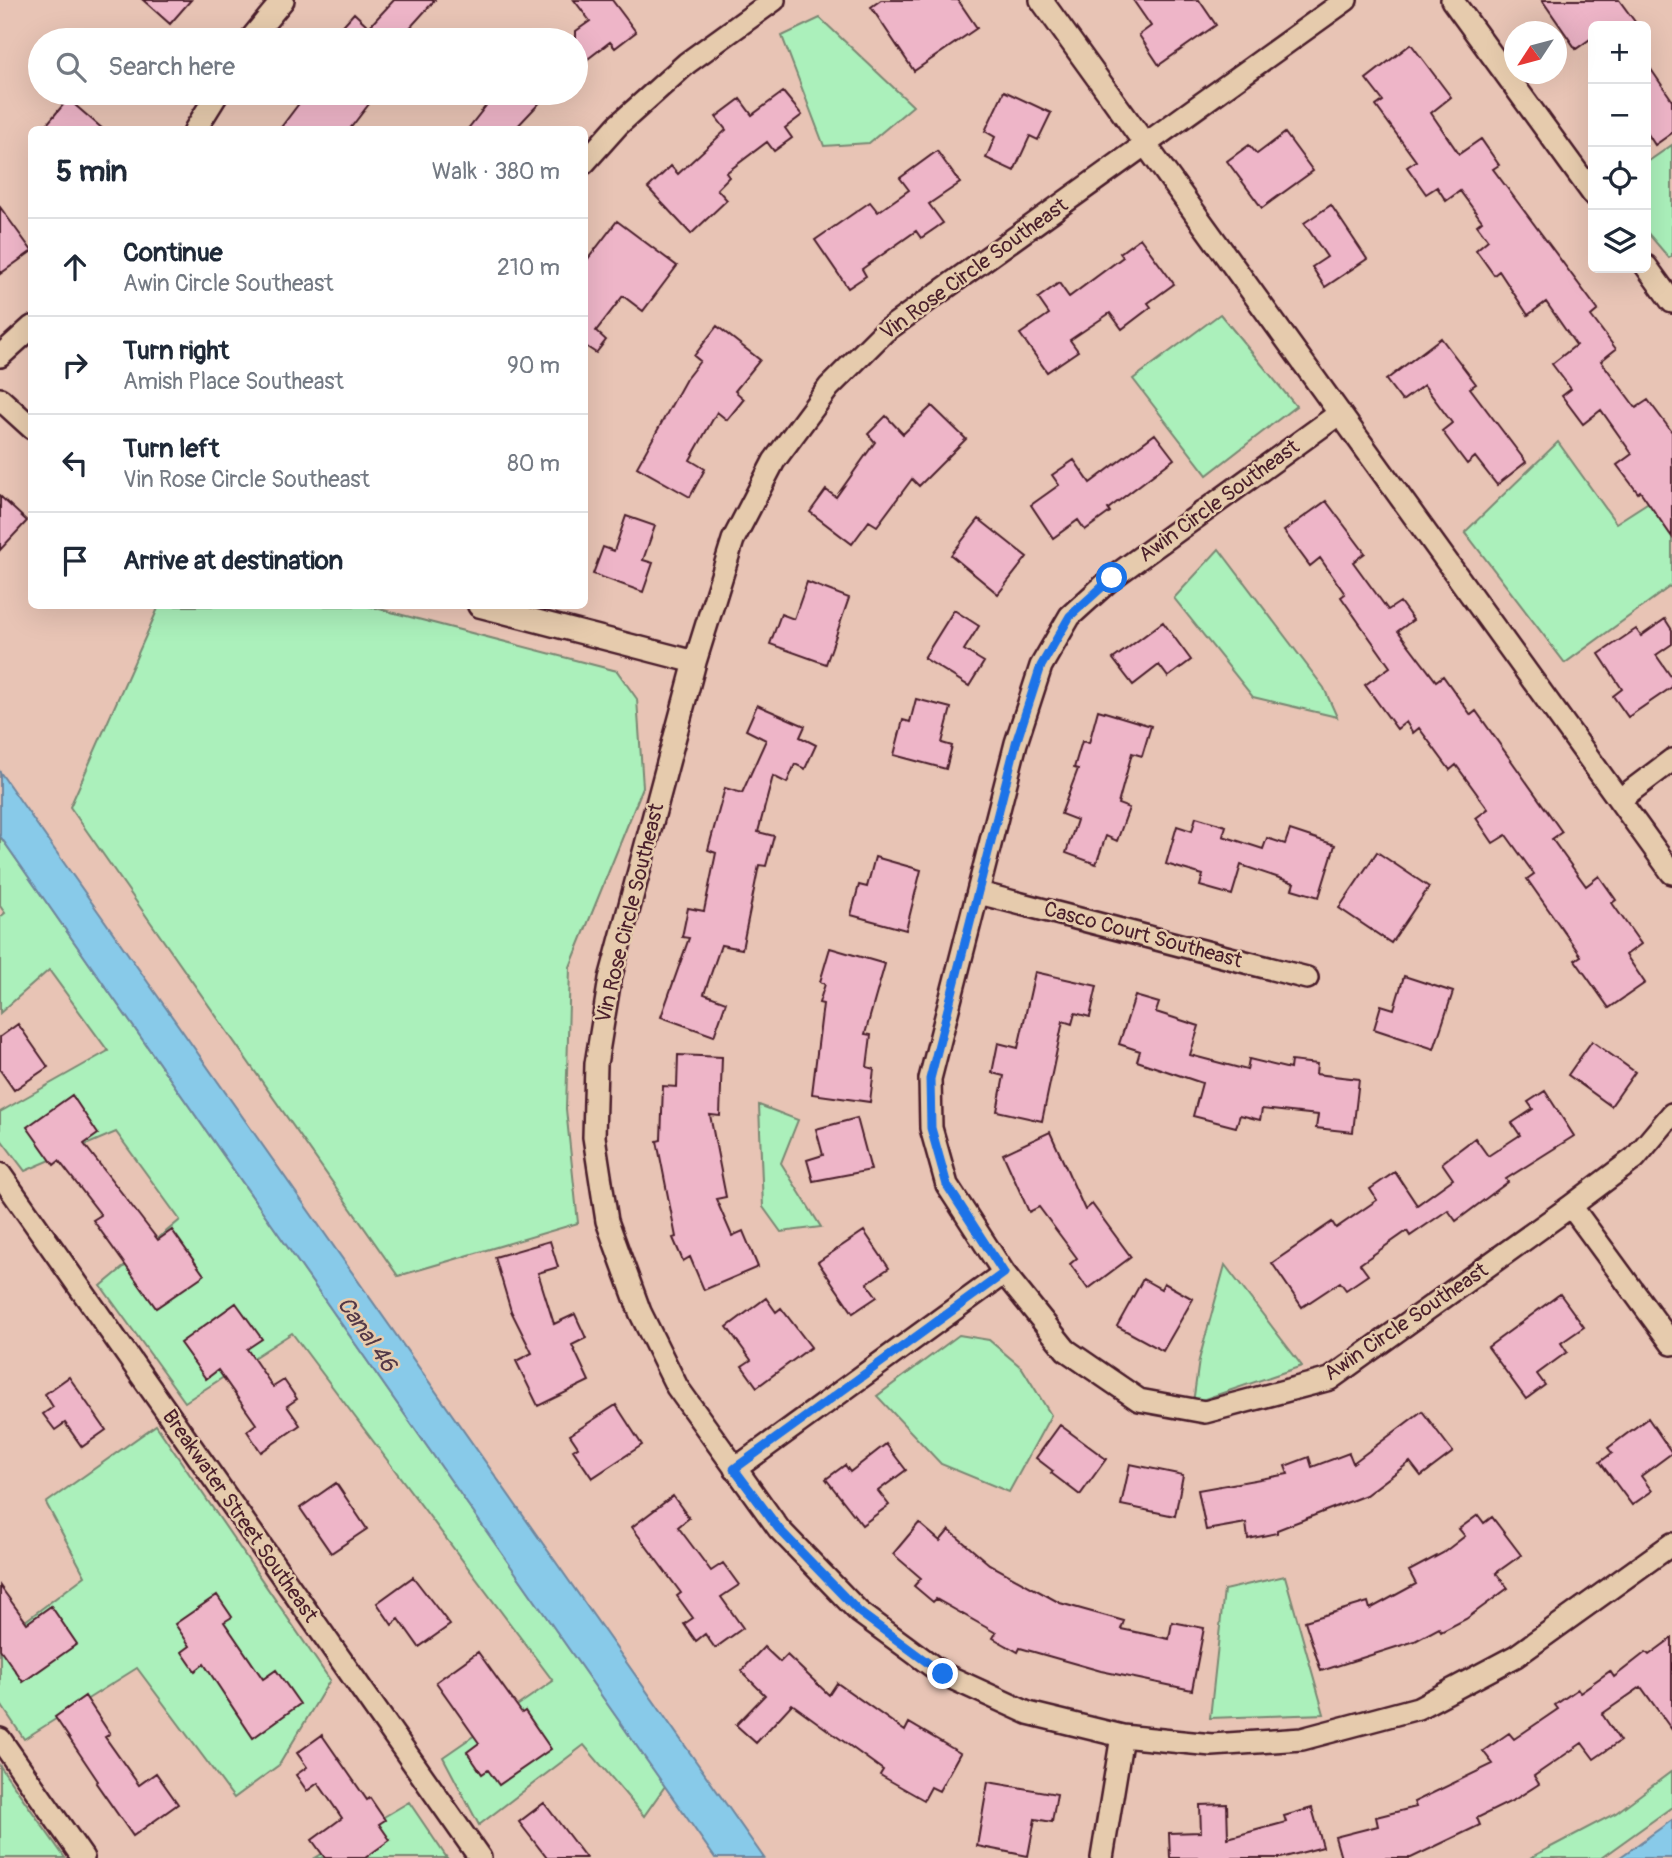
<!DOCTYPE html>
<meta charset="utf-8">
<style>
:root{--surface:#fff;--page:#f6f6f7;--text:#1f2937;--muted:#747a83;--line:#e0e1e3}
body{margin:0;font-family:Pangolin,sans-serif;background:var(--page);color:var(--text)}
.controls{position:absolute;right:21px;top:21px;display:grid;overflow:hidden;border-radius:10px;box-shadow:0 7px 28px #0002}
.controls button{width:63px;height:63px;display:grid;place-items:center;padding:0;border:0;border-bottom:2px solid var(--line);background:var(--surface);color:var(--text);font:35px sans-serif}
.compass{position:absolute;left:1504px;top:21px;width:63px;height:63px;border-radius:50%;background:var(--surface);box-shadow:0 7px 28px #0002;rotate:234deg}
.stop{position:absolute;width:21px;height:21px;margin:-16px;border:5px solid #1a73e8;border-radius:50%;background:#fff}
.stop.end{background:#1a73e8;border-color:#fff;box-shadow:0 2px 7px #0008}
.list{margin:0;padding:0;list-style:none}
h2{display:flex;justify-content:space-between;align-items:center;height:91px;margin:0;padding:0 28px;font-size:30px}
h2 small{font-size:23px;font-weight:400;color:var(--muted)}
.list li{display:grid;grid-template-columns:46px 1fr auto;gap:21px;align-items:center;box-sizing:border-box;height:98px;padding:0 28px;border-top:2px solid var(--line)}
.list b{display:block;font-size:26px;white-space:nowrap}
.list p{margin:0;font-size:23px;white-space:nowrap;color:var(--muted)}
.list em{font-size:23px;font-style:normal;color:var(--muted)}
.icon{flex:none;width:38px;height:38px;fill:none;stroke:currentColor;stroke-width:2;stroke-linecap:round;stroke-linejoin:round}
.map{position:relative;flex:none;width:1672px;height:1858px;overflow:hidden}
.search{position:absolute;background:var(--surface);box-shadow:0 7px 28px #0002;left:28px;top:28px;width:560px;height:77px;display:flex;align-items:center;gap:18px;box-sizing:border-box;padding:0 24px;border-radius:38px;color:var(--muted);font-size:26px}
.panel{position:absolute;background:var(--surface);box-shadow:0 7px 28px #0002;left:28px;top:126px;width:560px;height:483px;border-radius:10px}
.map>svg:first-child{display:block}
.green{fill:#abf0bb;stroke:#7a8873;stroke-width:2}
.water{fill:#88cae9;stroke:#6f869d;stroke-width:2}
.building{fill:#eeb5c8;stroke:#4a1f2b;stroke-width:2}
.lines{fill:none;stroke-linecap:round;stroke-linejoin:round}
.minor-casing{stroke:#4a1f2b;stroke-width:26}
.minor{stroke:#e6cbad;stroke-width:21}
.route{stroke:#1a73e8;stroke-width:9}
.labels{text-anchor:middle;dominant-baseline:central;stroke-width:5;stroke-linejoin:round;paint-order:stroke}
.street-label{font-size:21px;fill:#4a1f2b;stroke:#e6cbad}
.water-label{font-size:23px;font-style:italic;fill:#533948;stroke:#e6cbad}
</style>
<div class="map">
<svg width="1672" height="1858" viewBox="0 0 1672 1858">
<rect width="100%" height="100%" fill="#e8c4b5"/>
<filter id="ink" filterUnits="userSpaceOnUse"><feTurbulence type="fractalNoise" baseFrequency=".0143" numOctaves="2"/><feDisplacementMap in="SourceGraphic" scale="14" xChannelSelector="R" yChannelSelector="G"/><feConvolveMatrix kernelMatrix="1 2 1 2 8 2 1 2 1" color-interpolation-filters="sRGB"/></filter>
<g filter="url(#ink)">
<!-- green -->
<path class="green" d="M 820,18 L 913,106 L 869,143 L 824,146 L 782,36 Z
M 1672,145 L 1672,256 L 1669,258 L 1646,231 L 1646,163 Z
M 1220,314 L 1296,406 L 1207,475 L 1133,379 Z
M 1558,442 L 1616,523 L 1672,487 L 1672,585 L 1565,663 L 1465,532 Z
M 1219,549 L 1324,688 L 1337,717 L 1253,697 L 1174,598 Z
M 159,606 L 368,606 L 617,671 L 637,699 L 643,787 L 570,967 L 566,1109 L 578,1223 L 398,1276 L 70,807 Z
M 0,836 L 665,1786 L 644,1816 L 584,1745 L 479,1825 L 443,1757 L 553,1681 L 292,1333 L 185,1402 L 101,1286 L 180,1220 L 116,1132 L 25,1171 L 0,1138 L 0,1112 L 108,1051 L 49,970 L 0,1013 L 0,917 L 5,913 L 0,906 Z
M 759,1105 L 798,1120 L 781,1163 L 821,1227 L 781,1232 L 763,1207 Z
M 1225,1265 L 1302,1366 L 1193,1403 L 1199,1360 Z
M 959,1335 L 989,1340 L 1022,1368 L 1051,1415 L 1009,1492 L 941,1464 L 877,1396 Z
M 156,1425 L 330,1680 L 279,1765 L 234,1798 L 137,1668 L 24,1739 L 0,1703 L 0,1640 L 85,1576 L 46,1503 Z
M 1285,1576 L 1324,1714 L 1210,1718 L 1224,1590 Z
M 0,1766 L 65,1858 L 0,1858 Z
M 1672,1771 L 1672,1807 L 1601,1858 L 1530,1858 L 1616,1813 Z
M 409,1802 L 447,1858 L 315,1858 Z"/>
<!-- water -->
<path class="water" d="M 0,772 L 764,1858 L 715,1858 L 0,836 Z
M 1672,1820 L 1672,1858 L 1619,1858 Z"/>
<!-- building -->
<path class="building" d="M 143,0 L 191,0 L 170,24 Z
M 394,0 L 435,0 L 399,40 L 348,40 L 338,31 L 354,13 L 369,27 Z
M 574,0 L 612,0 L 636,32 L 615,48 L 610,42 L 576,68 L 576,31 L 590,21 Z
M 881,0 L 958,0 L 977,28 L 914,71 L 871,7 Z
M 1133,0 L 1199,0 L 1216,25 L 1159,65 L 1139,35 L 1151,26 Z
M 1542,0 L 1619,0 L 1638,26 L 1593,26 L 1593,37 L 1576,49 Z
M 1411,44 L 1451,97 L 1431,113 L 1459,154 L 1481,139 L 1499,165 L 1493,169 L 1598,310 L 1591,316 L 1616,349 L 1601,361 L 1636,408 L 1648,400 L 1672,432 L 1672,537 L 1640,491 L 1638,493 L 1617,465 L 1632,454 L 1601,410 L 1583,424 L 1562,396 L 1571,389 L 1552,364 L 1576,345 L 1546,302 L 1528,315 L 1499,271 L 1494,275 L 1476,250 L 1488,240 L 1477,225 L 1482,221 L 1460,191 L 1446,201 L 1437,187 L 1426,194 L 1407,167 L 1416,161 L 1376,106 L 1383,101 L 1366,79 Z
M 1646,62 L 1672,100 L 1672,133 L 1655,145 L 1646,131 Z
M 1004,91 L 1051,113 L 1038,140 L 1030,136 L 1014,171 L 986,158 L 995,137 L 985,131 Z
M 783,92 L 802,115 L 785,128 L 792,138 L 774,151 L 767,142 L 726,173 L 729,177 L 717,189 L 727,200 L 691,234 L 648,188 L 671,166 L 678,174 L 726,130 L 716,117 L 740,99 L 752,115 Z
M 307,93 L 354,93 L 369,104 L 349,130 L 279,130 Z
M 496,93 L 549,93 L 514,130 L 467,130 Z
M 68,99 L 104,130 L 42,130 Z
M 1285,133 L 1313,171 L 1262,208 L 1227,161 L 1249,145 L 1257,154 Z
M 937,151 L 960,183 L 929,204 L 943,223 L 921,238 L 916,231 L 862,269 L 866,276 L 848,288 L 815,240 L 870,202 L 878,212 L 909,190 L 900,178 Z
M 1331,205 L 1367,259 L 1325,287 L 1312,267 L 1327,257 L 1304,223 Z
M 0,207 L 32,251 L 0,274 Z
M 617,221 L 677,266 L 643,311 L 623,296 L 596,331 L 606,340 L 596,353 L 584,345 L 584,264 Z
M 1140,238 L 1174,284 L 1148,303 L 1151,307 L 1122,329 L 1110,313 L 1070,340 L 1078,351 L 1047,372 L 1020,334 L 1049,314 L 1038,298 L 1059,283 L 1069,297 L 1123,257 L 1120,253 Z
M 717,326 L 760,360 L 735,391 L 744,399 L 727,420 L 717,412 L 690,460 L 705,469 L 690,497 L 637,467 L 686,379 L 700,361 L 694,356 Z
M 1441,338 L 1476,384 L 1470,388 L 1526,462 L 1497,485 L 1475,457 L 1467,464 L 1442,431 L 1452,423 L 1424,385 L 1402,401 L 1386,380 Z
M 932,406 L 966,439 L 919,486 L 912,479 L 877,526 L 869,521 L 852,544 L 810,512 L 826,490 L 836,497 L 875,442 L 868,434 L 886,416 L 903,434 Z
M 1155,434 L 1174,459 L 1108,509 L 1110,512 L 1085,530 L 1078,520 L 1053,538 L 1031,505 L 1059,485 L 1052,475 L 1074,460 L 1090,483 Z
M 0,496 L 27,521 L 0,550 Z
M 1326,501 L 1365,553 L 1353,562 L 1388,610 L 1400,602 L 1413,620 L 1398,631 L 1436,681 L 1443,676 L 1471,715 L 1476,711 L 1562,832 L 1552,839 L 1586,886 L 1599,876 L 1616,900 L 1612,903 L 1641,944 L 1626,955 L 1645,983 L 1609,1008 L 1575,960 L 1581,956 L 1527,879 L 1534,874 L 1506,835 L 1493,843 L 1476,818 L 1488,809 L 1456,765 L 1450,770 L 1419,728 L 1413,733 L 1406,722 L 1397,729 L 1365,685 L 1390,667 L 1341,597 L 1345,594 L 1320,558 L 1310,566 L 1284,531 Z
M 626,516 L 655,526 L 643,560 L 653,563 L 643,592 L 593,574 L 603,547 L 614,551 Z
M 979,519 L 1027,557 L 998,594 L 951,555 Z
M 807,582 L 849,598 L 826,664 L 770,644 L 781,614 L 794,619 Z
M 954,610 L 979,626 L 964,650 L 984,662 L 969,686 L 924,658 Z
M 1665,619 L 1672,630 L 1672,644 L 1656,655 L 1672,678 L 1672,687 L 1628,717 L 1613,696 L 1622,689 L 1599,654 L 1636,629 L 1641,636 Z
M 1163,622 L 1191,660 L 1168,677 L 1159,665 L 1133,685 L 1113,659 Z
M 916,699 L 951,708 L 942,743 L 952,746 L 946,769 L 894,755 L 903,720 L 910,722 Z
M 757,705 L 805,726 L 800,737 L 816,745 L 805,769 L 795,764 L 787,783 L 773,776 L 758,832 L 774,836 L 766,866 L 759,865 L 742,949 L 721,945 L 704,994 L 726,1002 L 714,1036 L 661,1017 L 689,938 L 682,937 L 688,908 L 704,911 L 716,853 L 708,850 L 725,788 L 742,793 L 766,740 L 746,730 Z
M 1098,710 L 1151,726 L 1142,756 L 1132,753 L 1118,804 L 1129,808 L 1117,841 L 1106,836 L 1096,864 L 1066,853 L 1077,820 L 1061,814 L 1078,769 L 1074,768 L 1082,741 L 1089,743 Z
M 1196,817 L 1226,826 L 1223,836 L 1263,849 L 1267,838 L 1285,844 L 1290,830 L 1335,845 L 1319,897 L 1292,889 L 1294,883 L 1241,865 L 1232,895 L 1200,886 L 1203,875 L 1166,864 L 1177,826 L 1192,831 Z
M 1377,852 L 1429,887 L 1391,943 L 1339,908 Z
M 875,857 L 921,870 L 906,930 L 851,915 L 859,885 L 867,887 Z
M 830,948 L 885,964 L 865,1034 L 871,1035 L 867,1067 L 874,1069 L 870,1102 L 812,1094 L 823,1004 L 819,1003 L 825,984 L 820,982 Z
M 1035,972 L 1097,986 L 1090,1017 L 1075,1013 L 1072,1024 L 1063,1021 L 1042,1121 L 997,1111 L 1004,1076 L 992,1073 L 998,1043 L 1018,1048 Z
M 1404,976 L 1453,992 L 1434,1049 L 1374,1029 L 1381,1005 L 1394,1009 Z
M 1135,996 L 1159,1003 L 1156,1012 L 1199,1026 L 1190,1055 L 1247,1070 L 1249,1059 L 1290,1069 L 1291,1061 L 1317,1064 L 1316,1074 L 1359,1079 L 1353,1132 L 1316,1128 L 1318,1115 L 1262,1109 L 1260,1120 L 1240,1115 L 1236,1127 L 1193,1116 L 1202,1083 L 1137,1061 L 1140,1051 L 1119,1044 Z
M 18,1024 L 48,1067 L 14,1090 L 0,1070 L 0,1037 Z
M 1592,1041 L 1635,1072 L 1611,1106 L 1568,1075 Z
M 678,1055 L 722,1057 L 720,1116 L 710,1115 L 726,1197 L 716,1199 L 732,1236 L 743,1231 L 758,1267 L 704,1290 L 690,1257 L 683,1261 L 673,1238 L 676,1237 L 657,1141 L 661,1140 L 663,1086 L 677,1087 Z
M 1545,1091 L 1574,1136 L 1506,1179 L 1508,1182 L 1456,1221 L 1448,1210 L 1410,1236 L 1407,1231 L 1360,1264 L 1368,1275 L 1346,1290 L 1340,1282 L 1302,1307 L 1272,1263 L 1332,1222 L 1336,1228 L 1377,1200 L 1370,1189 L 1395,1172 L 1417,1205 L 1453,1179 L 1442,1163 L 1475,1138 L 1488,1156 L 1520,1135 L 1512,1123 L 1533,1109 L 1528,1102 Z
M 72,1095 L 98,1134 L 84,1144 L 158,1240 L 172,1230 L 204,1275 L 156,1308 L 93,1220 L 101,1215 L 59,1161 L 54,1165 L 27,1127 Z
M 857,1118 L 871,1170 L 813,1181 L 807,1160 L 823,1155 L 816,1129 Z
M 1050,1132 L 1085,1210 L 1092,1204 L 1131,1257 L 1088,1289 L 1070,1264 L 1077,1258 L 1039,1207 L 1029,1212 L 1003,1154 Z
M 864,1231 L 889,1268 L 867,1283 L 877,1297 L 853,1313 L 818,1262 Z
M 550,1241 L 558,1267 L 538,1273 L 554,1324 L 575,1314 L 586,1338 L 572,1345 L 589,1381 L 538,1406 L 516,1361 L 532,1353 L 511,1311 L 495,1257 Z
M 1143,1279 L 1161,1289 L 1164,1283 L 1193,1299 L 1163,1351 L 1117,1326 Z
M 1560,1294 L 1584,1327 L 1561,1343 L 1567,1352 L 1537,1374 L 1545,1385 L 1526,1399 L 1488,1347 Z
M 766,1298 L 776,1312 L 781,1308 L 811,1347 L 757,1387 L 742,1366 L 751,1360 L 727,1327 Z
M 236,1303 L 262,1339 L 247,1349 L 273,1387 L 284,1380 L 297,1399 L 287,1406 L 300,1425 L 261,1452 L 247,1431 L 256,1424 L 218,1370 L 206,1379 L 180,1343 Z
M 69,1377 L 106,1430 L 82,1447 L 65,1423 L 55,1430 L 43,1414 L 53,1407 L 45,1394 Z
M 616,1405 L 642,1445 L 592,1478 L 573,1450 L 578,1447 L 570,1435 Z
M 1422,1411 L 1453,1452 L 1421,1476 L 1410,1462 L 1366,1495 L 1277,1530 L 1277,1533 L 1248,1539 L 1246,1523 L 1206,1530 L 1198,1490 L 1288,1474 L 1285,1466 L 1309,1457 L 1312,1467 L 1349,1453 L 1353,1463 Z
M 1648,1418 L 1672,1453 L 1641,1476 L 1652,1491 L 1632,1505 L 1600,1462 L 1612,1453 L 1608,1448 Z
M 1060,1425 L 1106,1459 L 1080,1495 L 1051,1473 L 1053,1471 L 1036,1458 Z
M 886,1444 L 906,1470 L 878,1491 L 889,1505 L 862,1525 L 826,1479 L 845,1465 L 850,1472 Z
M 1130,1464 L 1183,1475 L 1175,1516 L 1121,1505 Z
M 336,1483 L 367,1529 L 331,1553 L 300,1508 Z
M 673,1496 L 689,1518 L 678,1527 L 711,1571 L 723,1563 L 739,1585 L 721,1597 L 743,1628 L 715,1648 L 705,1634 L 696,1641 L 684,1624 L 693,1618 L 677,1596 L 681,1593 L 632,1527 Z
M 1478,1515 L 1484,1523 L 1492,1517 L 1521,1555 L 1496,1573 L 1508,1588 L 1466,1619 L 1441,1632 L 1439,1628 L 1415,1641 L 1321,1671 L 1305,1621 L 1368,1602 L 1370,1609 L 1416,1584 L 1409,1571 L 1443,1553 L 1465,1536 L 1459,1529 Z
M 919,1523 L 940,1541 L 949,1530 L 989,1564 L 1060,1603 L 1124,1621 L 1121,1629 L 1169,1639 L 1172,1622 L 1204,1628 L 1192,1690 L 1101,1671 L 1020,1648 L 1018,1652 L 993,1638 L 996,1633 L 936,1599 L 933,1602 L 914,1586 L 921,1578 L 893,1554 Z
M 413,1577 L 450,1625 L 419,1647 L 399,1619 L 392,1625 L 377,1603 Z
M 0,1586 L 27,1623 L 51,1606 L 77,1644 L 23,1682 L 0,1649 Z
M 217,1595 L 232,1617 L 224,1622 L 263,1679 L 276,1670 L 300,1704 L 253,1738 L 204,1664 L 195,1671 L 182,1652 L 190,1646 L 175,1624 Z
M 1672,1638 L 1672,1730 L 1641,1687 L 1602,1714 L 1620,1741 L 1594,1759 L 1582,1743 L 1534,1776 L 1539,1784 L 1514,1800 L 1477,1818 L 1480,1825 L 1411,1858 L 1341,1858 L 1335,1837 L 1378,1826 L 1376,1817 L 1416,1807 L 1414,1802 L 1493,1764 L 1483,1751 L 1509,1733 L 1514,1739 L 1558,1709 L 1555,1705 L 1578,1689 L 1580,1692 L 1610,1671 L 1614,1677 L 1646,1652 L 1649,1655 Z
M 764,1647 L 780,1662 L 787,1655 L 829,1695 L 837,1683 L 905,1731 L 909,1723 L 960,1753 L 939,1791 L 931,1787 L 924,1800 L 880,1775 L 883,1770 L 792,1704 L 756,1743 L 736,1725 L 765,1695 L 741,1671 Z
M 478,1652 L 522,1713 L 525,1711 L 551,1749 L 499,1785 L 488,1770 L 482,1774 L 467,1752 L 479,1743 L 436,1682 Z
M 85,1696 L 110,1734 L 105,1737 L 139,1785 L 156,1773 L 178,1804 L 133,1836 L 96,1783 L 98,1781 L 55,1717 Z
M 322,1735 L 367,1800 L 370,1798 L 385,1820 L 379,1824 L 390,1840 L 365,1858 L 325,1858 L 312,1840 L 342,1818 L 318,1783 L 307,1791 L 296,1775 L 307,1767 L 297,1753 Z
M 988,1782 L 1057,1794 L 1052,1822 L 1035,1819 L 1028,1856 L 977,1846 Z
M 544,1803 L 586,1858 L 547,1858 L 519,1822 Z
M 1227,1804 L 1228,1838 L 1286,1822 L 1284,1816 L 1312,1808 L 1323,1847 L 1281,1858 L 1170,1858 L 1169,1833 L 1201,1832 L 1200,1805 Z"/>
<g class="lines">
<!-- minor casing -->
<g class="minor-casing">
<path id="minor" d="M 1041,0 L 1672,873
M 1346,0 L 884,332 L 829,387 L 774,461 L 733,540 L 695,662 L 610,979 L 596,1064 L 594,1137 L 607,1221 L 640,1312 L 677,1387 L 779,1529 L 859,1612 L 943,1674 L 1028,1713 L 1122,1736 L 1212,1745 L 1302,1739 L 1418,1708 L 1516,1656 L 1672,1544
M 1452,0 L 1593,194
M 250,40 L 283,0
M 195,130 L 218,93
M 584,163 L 618,125 L 687,63 L 774,0
M 1646,266 L 1672,302
M 0,356 L 32,327
M 0,399 L 32,428
M 1340,413 L 1112,578 L 1070,616 L 1041,666 L 1016,743 L 930,1079 L 931,1128 L 947,1185 L 1004,1273 L 1066,1350 L 1139,1400 L 1205,1412 L 1330,1379 L 1571,1206 L 1635,1158 L 1672,1114
M 479,606 L 695,662
M 1619,800 L 1672,760
M 979,893 L 1307,978
M 0,1174 L 480,1858
M 1571,1206 L 1672,1344
M 735,1469 L 1004,1273
M 0,1739 L 83,1858
M 1102,1858 L 1122,1736"/>
</g>
<!-- minor -->
<use href="#minor" class="minor"/>
</g>
</g>
<g class="lines" filter="url(#ink)">
<!-- route -->
<path class="route" d="M 943,1674 L 859,1612 L 779,1529 L 734,1469 L 1004,1273 L 947,1185 L 931,1128 L 930,1079 L 1016,743 L 1041,666 L 1070,616 L 1112,578"/>
</g>
<g class="labels">
<!-- street labels -->
<g class="street-label">
<text transform="translate(974 269) rotate(-36)">Vin Rose Circle Southeast</text>
<text transform="translate(1219 501) rotate(-36)">Awin Circle Southeast</text>
<text transform="translate(630 913) rotate(-76)">Vin Rose Circle Southeast</text>
<text transform="translate(1143 935) rotate(15)">Casco Court Southeast</text>
<text transform="translate(1406 1322) rotate(-34)">Awin Circle Southeast</text>
<text transform="translate(240 1516) rotate(55)">Breakwater Street Southeast</text>
</g>
<!-- water labels -->
<g class="water-label">
<text transform="translate(367 1334) rotate(55)">Canal 46</text>
</g>
</g>
</svg>
<div class="controls">
<button>+</button>
<button>−</button>
<button><svg class="icon" aria-label="locate" viewBox="0 0 24 24"><circle cx="12" cy="12" r="6"/><path d="M12 2v4M12 18v4M2 12h4M18 12h4"/></svg></button>
<button><svg class="icon" aria-label="layers" viewBox="0 0 24 24"><path d="M12 4l9 5-9 5-9-5zM3 14l9 5 9-5"/></svg></button>
</div>
<svg class="compass" viewBox="-18 -18 36 36"><path d="M0-13l5 13h-10z" fill="#e53935"/><path d="M0 13l5-13h-10z" fill="#747a83"/></svg>
<div class="stop" style="left:1112px;top:578px"></div>
<div class="stop end" style="left:943px;top:1674px"></div>
<div class="search"><svg class="icon" aria-label="search" viewBox="0 0 24 24"><circle cx="10" cy="10" r="6"/><path d="M15 15l6 6"/></svg>Search here</div>
<section class="panel">
<h2>5 min<small>Walk · 380 m</small></h2>
<ul class="list">
<li><svg class="icon" aria-label="ahead" viewBox="0 0 24 24"><path d="M12 20V5M6 11l6-6 6 6"/></svg><div><b>Continue</b><p>Awin Circle Southeast</p></div><em>210 m</em></li>
<li><svg class="icon" aria-label="right" viewBox="0 0 24 24"><path d="M7 20v-9h11M14 6l5 5-5 5"/></svg><div><b>Turn right</b><p>Amish Place Southeast</p></div><em>90 m</em></li>
<li><svg class="icon" aria-label="left" viewBox="0 0 24 24"><path d="M17 20v-9H6M10 6l-5 5 5 5"/></svg><div><b>Turn left</b><p>Vin Rose Circle Southeast</p></div><em>80 m</em></li>
<li><svg class="icon" aria-label="arrive" viewBox="0 0 24 24"><path d="M6 21V4h12l-3 4 3 4H6"/></svg><div><b>Arrive at destination</b></div></li>
</ul>
</section>
</div>
